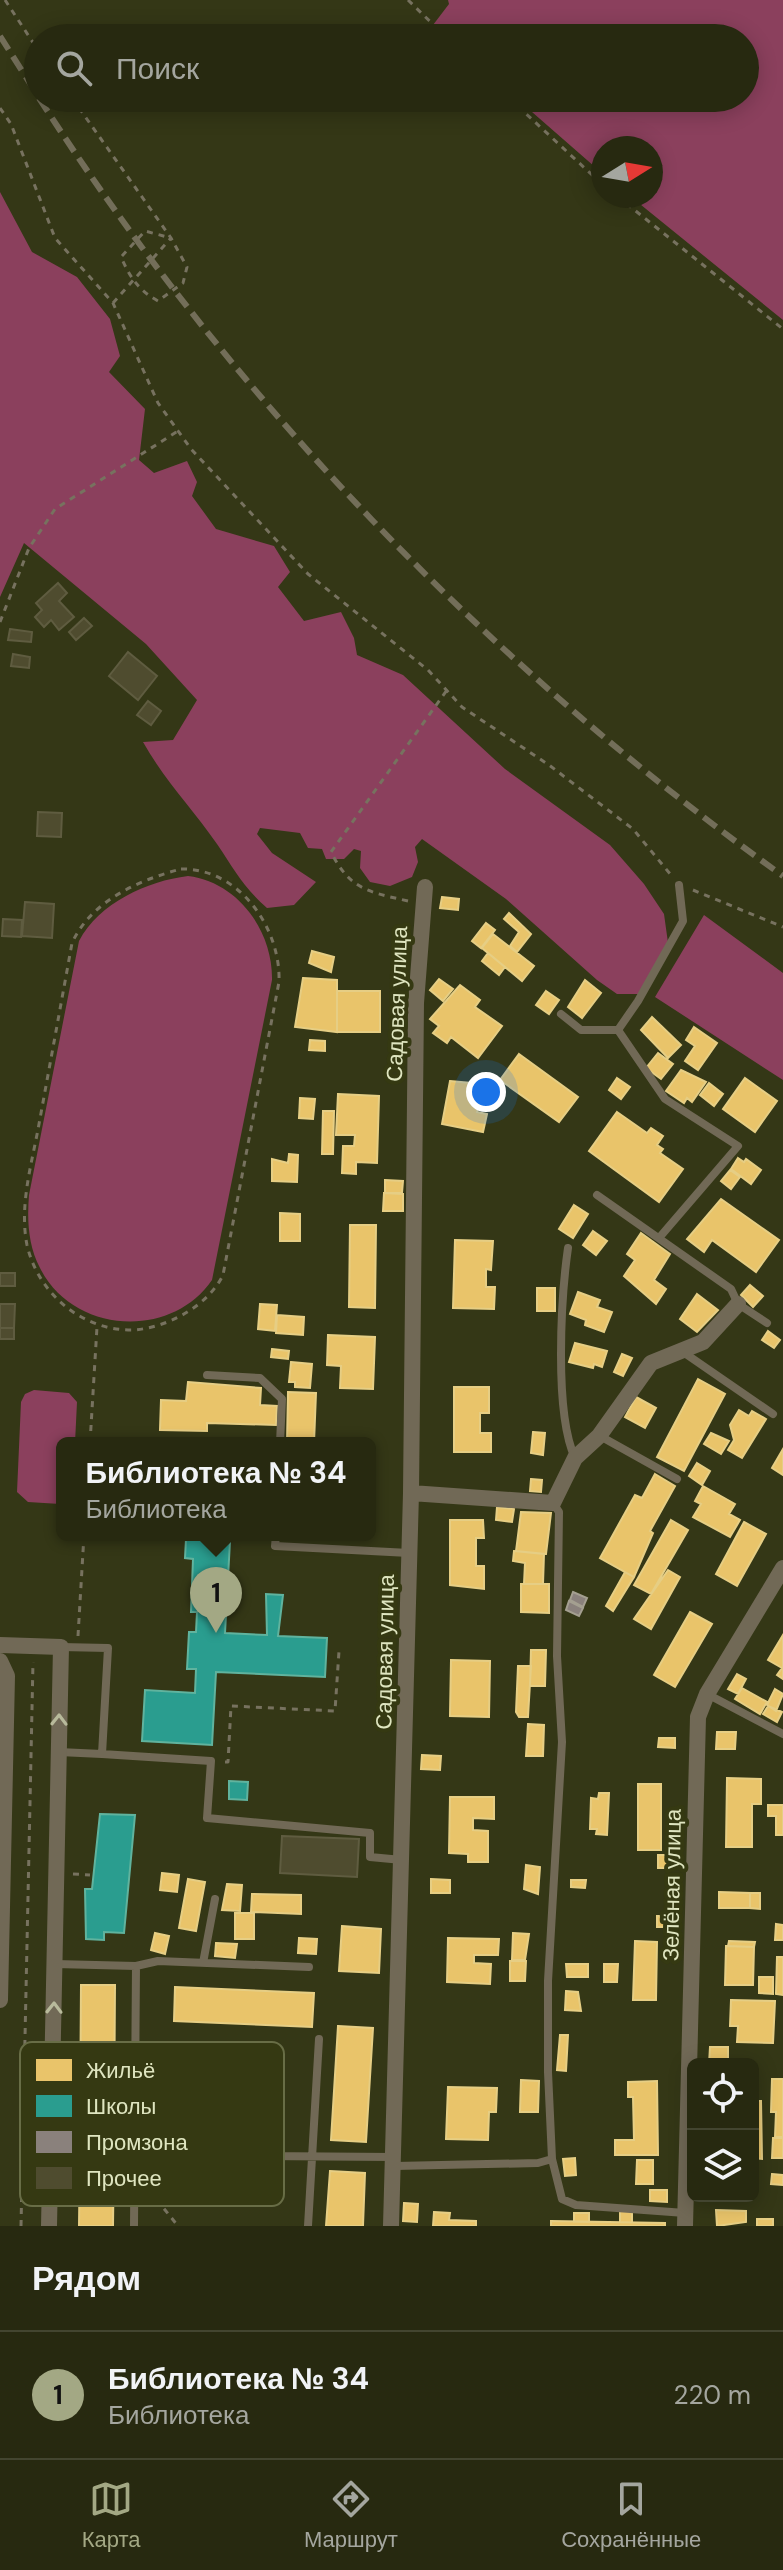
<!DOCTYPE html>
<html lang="ru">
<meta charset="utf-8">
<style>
:root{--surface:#272910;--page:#33351e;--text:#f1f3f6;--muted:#a4a69f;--line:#434530;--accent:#a3a884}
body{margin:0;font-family:"DM Sans",sans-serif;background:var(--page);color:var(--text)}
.controls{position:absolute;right:24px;bottom:24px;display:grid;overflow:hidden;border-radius:12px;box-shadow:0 4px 20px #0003}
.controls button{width:72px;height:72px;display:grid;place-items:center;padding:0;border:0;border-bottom:2px solid var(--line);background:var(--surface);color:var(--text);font:40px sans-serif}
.compass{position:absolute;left:591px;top:136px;width:72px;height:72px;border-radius:50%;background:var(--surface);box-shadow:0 4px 20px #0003;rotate:79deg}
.you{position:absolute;left:486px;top:1092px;width:28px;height:28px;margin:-20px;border:6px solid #fff;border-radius:50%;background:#1a73e8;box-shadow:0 0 0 12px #1a73e833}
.badge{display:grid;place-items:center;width:52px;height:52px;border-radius:50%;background:var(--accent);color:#111;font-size:26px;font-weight:700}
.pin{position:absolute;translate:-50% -66px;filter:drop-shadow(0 2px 4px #0008)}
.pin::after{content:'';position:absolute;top:42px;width:28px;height:24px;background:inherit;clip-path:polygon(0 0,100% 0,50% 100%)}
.popup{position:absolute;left:56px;top:1437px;width:320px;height:104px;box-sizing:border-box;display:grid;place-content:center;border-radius:12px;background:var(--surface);filter:drop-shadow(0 2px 6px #0005);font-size:26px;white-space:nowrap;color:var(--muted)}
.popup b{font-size:30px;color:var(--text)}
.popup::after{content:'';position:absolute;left:50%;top:100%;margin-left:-16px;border:16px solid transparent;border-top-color:var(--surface)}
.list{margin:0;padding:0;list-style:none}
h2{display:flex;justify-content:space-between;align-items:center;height:104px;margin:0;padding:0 32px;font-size:34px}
h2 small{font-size:26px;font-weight:400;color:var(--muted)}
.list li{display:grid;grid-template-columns:52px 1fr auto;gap:24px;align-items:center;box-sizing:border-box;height:128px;padding:0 32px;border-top:2px solid var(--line)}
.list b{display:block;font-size:30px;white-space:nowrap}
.list p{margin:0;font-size:26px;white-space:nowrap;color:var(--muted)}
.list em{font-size:26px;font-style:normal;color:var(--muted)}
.icon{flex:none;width:44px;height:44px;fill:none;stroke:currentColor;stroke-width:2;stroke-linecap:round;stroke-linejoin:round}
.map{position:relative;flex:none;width:783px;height:2226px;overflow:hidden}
.search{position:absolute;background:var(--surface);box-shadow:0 4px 20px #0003;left:24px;right:24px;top:24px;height:88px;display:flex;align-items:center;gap:20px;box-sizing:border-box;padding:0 28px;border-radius:44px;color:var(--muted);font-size:30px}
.sheet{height:232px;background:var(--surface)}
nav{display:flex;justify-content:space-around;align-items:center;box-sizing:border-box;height:112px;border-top:2px solid var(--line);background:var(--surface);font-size:22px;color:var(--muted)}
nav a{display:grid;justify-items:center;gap:4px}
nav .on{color:var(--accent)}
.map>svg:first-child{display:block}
.green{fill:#8b405d}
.homes{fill:#e9c46a;stroke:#e6ce84;stroke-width:2}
.schools{fill:#2a9d8f;stroke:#60b39e;stroke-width:2}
.industry{fill:#8a817c;stroke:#a49f90;stroke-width:2}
.building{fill:#4f4c2f;stroke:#5f5c40;stroke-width:2}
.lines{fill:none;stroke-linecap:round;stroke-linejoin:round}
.path{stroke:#77725f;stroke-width:3;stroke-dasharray:6 6;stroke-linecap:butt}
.lane{stroke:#716956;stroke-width:8}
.street{stroke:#716956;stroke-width:16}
.rail{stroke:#736e59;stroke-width:6;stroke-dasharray:16 8;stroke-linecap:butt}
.oneway{stroke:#b8ba9b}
.labels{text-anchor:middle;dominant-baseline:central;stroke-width:8;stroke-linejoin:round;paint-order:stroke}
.street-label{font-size:22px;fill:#dfe5c0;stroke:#353912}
.key{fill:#353912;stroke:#686d46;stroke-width:2}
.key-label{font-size:22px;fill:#dfe5c0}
</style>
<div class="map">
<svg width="783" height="2226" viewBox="0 0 783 2226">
<rect width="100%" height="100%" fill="#343716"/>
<!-- green -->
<path class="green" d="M 448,0 L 783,0 L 783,320 L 630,196 L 651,196 L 651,148 L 603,148 L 603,174 L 516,98 L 745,98 L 745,38 L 448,38 L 433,25 L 449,4 Z
M 0,192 L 32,252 L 77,277 L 110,319 L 120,356 L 109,372 L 145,409 L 139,460 L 154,473 L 187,461 L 197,482 L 192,496 L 216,529 L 274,546 L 290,572 L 278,587 L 304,621 L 341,612 L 354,638 L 357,655 L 403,675 L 505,769 L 610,845 L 644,884 L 664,914 L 669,950 L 641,994 L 617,994 L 597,980 L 506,899 L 422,839 L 415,847 L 418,862 L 412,877 L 390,886 L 370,882 L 360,868 L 361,851 L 354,849 L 344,859 L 326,859 L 322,849 L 308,848 L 300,833 L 260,828 L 257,834 L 272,853 L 316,882 L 294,905 L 267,908 C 243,887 234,869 217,844 C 192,808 165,781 143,742 L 173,740 L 197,700 L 146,644 L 24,543 L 0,597 Z
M 188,876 C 238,882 273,931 272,980 L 212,1280 C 171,1340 73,1334 40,1268 C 28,1245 27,1220 29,1195 L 79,941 C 99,903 147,881 188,876 Z
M 704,915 L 783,973 L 783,1080 L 655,997 Z
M 34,1390 L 69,1393 L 77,1402 L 75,1443 L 62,1443 L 60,1504 L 28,1502 L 17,1492 L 21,1402 L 25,1394 Z"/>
<!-- homes -->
<path class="homes" d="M 442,897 L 459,899 L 458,910 L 440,908 Z
M 509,913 L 531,934 L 517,952 L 510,946 L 519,932 L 504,919 Z
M 486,923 L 495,930 L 481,948 L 472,941 Z
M 493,934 L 534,966 L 522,981 L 482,948 Z
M 312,951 L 334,957 L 331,972 L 309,963 Z
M 488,953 L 505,967 L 499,975 L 482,961 Z
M 303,978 L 337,980 L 337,1032 L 295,1027 Z
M 439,979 L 453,989 L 443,1001 L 430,990 Z
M 585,980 L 601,993 L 582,1018 L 568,1007 Z
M 460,985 L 480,1000 L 475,1007 L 502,1026 L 478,1058 L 451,1037 L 447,1043 L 433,1033 L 439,1026 L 430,1019 Z
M 337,991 L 380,991 L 380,1032 L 337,1032 Z
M 546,991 L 559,1000 L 549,1014 L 536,1005 Z
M 652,1017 L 681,1045 L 668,1058 L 641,1030 Z
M 694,1027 L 717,1043 L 698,1070 L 685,1061 L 695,1046 L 686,1040 Z
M 310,1040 L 325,1041 L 325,1051 L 309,1050 Z
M 658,1053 L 673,1064 L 661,1079 L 646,1068 Z
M 519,1054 L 578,1097 L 559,1122 L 500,1080 Z
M 681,1070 L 706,1082 L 692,1102 L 687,1098 L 684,1103 L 666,1091 Z
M 617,1078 L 630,1087 L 621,1099 L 609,1090 Z
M 745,1078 L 777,1101 L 755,1132 L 723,1109 Z
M 450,1081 L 482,1084 L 477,1112 L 487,1114 L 483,1132 L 442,1124 Z
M 709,1083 L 723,1094 L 714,1106 L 700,1095 Z
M 338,1094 L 379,1096 L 377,1163 L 356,1162 L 356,1174 L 342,1173 L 343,1146 L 354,1146 L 355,1135 L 336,1135 Z
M 300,1098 L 315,1099 L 313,1119 L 299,1118 Z
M 323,1111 L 334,1111 L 333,1154 L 322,1154 Z
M 617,1112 L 647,1133 L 651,1128 L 663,1136 L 657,1145 L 663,1149 L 660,1153 L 683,1169 L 659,1202 L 589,1151 Z
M 289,1154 L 298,1155 L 297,1182 L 272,1181 L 272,1159 L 288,1163 Z
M 738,1158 L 744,1162 L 746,1159 L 761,1170 L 751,1184 L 731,1169 Z
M 730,1170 L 740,1177 L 731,1189 L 721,1181 Z
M 385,1180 L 403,1181 L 402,1193 L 385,1193 Z
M 384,1193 L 403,1194 L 403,1211 L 383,1211 Z
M 721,1199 L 779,1240 L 756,1272 L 712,1240 L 704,1252 L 687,1239 Z
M 574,1205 L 588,1214 L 573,1238 L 559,1229 Z
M 280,1213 L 300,1214 L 300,1241 L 280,1241 Z
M 350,1225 L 376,1225 L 375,1308 L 349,1307 Z
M 593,1231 L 607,1241 L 596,1255 L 583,1245 Z
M 641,1233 L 670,1254 L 654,1280 L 666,1289 L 656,1304 L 624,1276 L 635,1260 L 627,1254 Z
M 455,1240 L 493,1241 L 491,1270 L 486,1269 L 486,1287 L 495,1287 L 494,1309 L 453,1308 Z
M 750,1285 L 763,1296 L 753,1307 L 741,1295 Z
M 537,1288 L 555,1288 L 555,1311 L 537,1311 Z
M 578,1292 L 600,1300 L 597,1307 L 612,1312 L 604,1332 L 585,1325 L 586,1320 L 570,1314 Z
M 697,1294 L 718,1310 L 697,1332 L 680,1319 Z
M 260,1304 L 277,1305 L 275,1331 L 258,1329 Z
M 277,1315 L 304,1317 L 303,1335 L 276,1333 Z
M 768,1331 L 780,1340 L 774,1348 L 762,1340 Z
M 328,1335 L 375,1337 L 373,1389 L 340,1388 L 341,1366 L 327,1365 Z
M 575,1343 L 607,1351 L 602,1367 L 594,1364 L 593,1368 L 569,1362 Z
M 272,1349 L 289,1351 L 288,1359 L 271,1357 Z
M 622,1354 L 632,1358 L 623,1376 L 614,1372 Z
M 291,1362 L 312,1364 L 310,1388 L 295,1387 L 295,1382 L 289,1382 Z
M 698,1379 L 725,1394 L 684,1471 L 657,1457 Z
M 188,1382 L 261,1388 L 260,1405 L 277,1406 L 276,1425 L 207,1423 L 207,1431 L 160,1430 L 161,1400 L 186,1401 Z
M 454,1387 L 489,1387 L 489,1413 L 480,1413 L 480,1433 L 491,1433 L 491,1452 L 454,1452 Z
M 288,1392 L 316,1393 L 314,1443 L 287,1443 Z
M 636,1397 L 656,1408 L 645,1428 L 625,1417 Z
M 739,1410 L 749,1416 L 752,1411 L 766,1419 L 742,1458 L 728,1450 L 734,1440 L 730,1425 Z
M 533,1432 L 545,1433 L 543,1455 L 531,1453 Z
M 711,1433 L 729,1441 L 721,1454 L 704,1444 Z
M 783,1449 L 783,1475 L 772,1468 Z
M 697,1463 L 710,1471 L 702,1485 L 689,1476 Z
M 655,1474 L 675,1486 L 650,1531 L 653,1533 L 634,1577 L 600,1558 L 635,1495 L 642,1498 Z
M 531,1479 L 542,1480 L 541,1492 L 530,1491 Z
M 703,1486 L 735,1504 L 729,1514 L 740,1520 L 730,1537 L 693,1517 L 701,1504 L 695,1501 Z
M 497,1507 L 514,1509 L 512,1522 L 496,1520 Z
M 521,1512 L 551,1513 L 546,1554 L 516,1551 Z
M 450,1520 L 483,1520 L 484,1538 L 476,1538 L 476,1566 L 484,1566 L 484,1589 L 450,1585 Z
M 671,1520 L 688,1530 L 651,1594 L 634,1585 Z
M 744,1522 L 766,1534 L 737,1586 L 716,1574 Z
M 514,1551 L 544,1554 L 543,1584 L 524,1584 L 525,1563 L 513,1561 Z
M 668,1570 L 680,1577 L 651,1629 L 634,1619 Z
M 625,1572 L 634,1577 L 613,1611 L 606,1606 Z
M 521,1584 L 549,1584 L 549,1613 L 521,1612 Z
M 690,1612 L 712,1624 L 675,1687 L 654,1675 Z
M 783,1635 L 783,1679 L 777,1675 L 782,1668 L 768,1660 Z
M 531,1650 L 546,1650 L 545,1686 L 530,1686 Z
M 451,1660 L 490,1661 L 489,1717 L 450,1716 Z
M 518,1666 L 531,1666 L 528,1717 L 519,1717 L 516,1712 Z
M 737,1674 L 746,1679 L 738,1694 L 728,1689 Z
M 742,1688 L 767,1702 L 760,1714 L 735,1699 Z
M 775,1689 L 783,1694 L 776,1711 L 767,1705 Z
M 768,1706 L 782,1712 L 777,1722 L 763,1714 Z
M 528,1724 L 544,1725 L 543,1756 L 526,1756 Z
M 717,1732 L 736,1732 L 735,1749 L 716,1749 Z
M 659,1738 L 675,1738 L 675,1748 L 658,1747 Z
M 422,1755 L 441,1756 L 440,1770 L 421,1769 Z
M 727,1778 L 761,1779 L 761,1804 L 752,1804 L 752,1847 L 726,1847 Z
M 638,1784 L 661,1784 L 661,1850 L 638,1850 Z
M 599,1793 L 609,1793 L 607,1835 L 596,1834 L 597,1829 L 590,1829 L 591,1798 L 598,1799 Z
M 450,1797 L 494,1797 L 494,1819 L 473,1818 L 473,1830 L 488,1831 L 488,1862 L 468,1862 L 468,1854 L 449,1853 Z
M 768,1805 L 783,1805 L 783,1835 L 776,1835 L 776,1816 L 768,1816 Z
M 658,1855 L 675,1855 L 675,1868 L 658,1868 Z
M 526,1865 L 540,1867 L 538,1894 L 524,1889 Z
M 162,1873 L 179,1875 L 177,1892 L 160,1890 Z
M 188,1879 L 205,1882 L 196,1931 L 179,1928 Z
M 431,1879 L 450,1880 L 450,1893 L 431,1893 Z
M 571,1880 L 586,1880 L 585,1888 L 571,1887 Z
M 227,1884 L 242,1885 L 240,1911 L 222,1910 Z
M 719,1892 L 750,1893 L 750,1908 L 719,1908 Z
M 750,1893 L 760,1893 L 760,1909 L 750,1908 Z
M 252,1894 L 301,1895 L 301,1914 L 251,1912 Z
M 235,1913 L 254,1913 L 254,1939 L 235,1939 Z
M 657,1916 L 674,1916 L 674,1927 L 657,1927 Z
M 776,1924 L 783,1925 L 783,1940 L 775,1940 Z
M 342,1926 L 381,1929 L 379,1973 L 339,1971 Z
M 155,1933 L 169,1936 L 165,1954 L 151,1950 Z
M 513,1933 L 529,1934 L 525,1960 L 512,1960 Z
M 299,1938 L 317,1939 L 316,1954 L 298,1953 Z
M 448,1938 L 499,1939 L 498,1955 L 474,1955 L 474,1963 L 491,1964 L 490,1984 L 447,1982 Z
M 635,1941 L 657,1942 L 656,2000 L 633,2000 Z
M 729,1941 L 755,1942 L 754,1947 L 728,1946 Z
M 216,1943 L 237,1944 L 235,1958 L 215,1956 Z
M 726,1946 L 754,1947 L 753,1985 L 725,1985 Z
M 777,1957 L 783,1957 L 783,1995 L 776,1994 Z
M 510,1961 L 526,1961 L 525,1981 L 510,1981 Z
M 566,1964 L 588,1964 L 588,1977 L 567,1977 Z
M 604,1964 L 618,1964 L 617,1982 L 604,1982 Z
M 759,1977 L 773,1977 L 773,1994 L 759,1993 Z
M 81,1985 L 115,1985 L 114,2124 L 80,2124 Z
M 175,1987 L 314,1993 L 312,2027 L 174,2021 Z
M 566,1991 L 578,1992 L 581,2011 L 565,2010 Z
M 731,2000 L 775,2001 L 773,2043 L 737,2042 L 738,2026 L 730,2026 Z
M 338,2026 L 373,2028 L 366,2142 L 331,2140 Z
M 560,2035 L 568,2035 L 566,2071 L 557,2070 Z
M 710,2047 L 728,2047 L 728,2064 L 709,2064 Z
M 772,2079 L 783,2079 L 783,2137 L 775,2137 L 776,2112 L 771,2112 Z
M 521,2080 L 539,2081 L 538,2112 L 520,2112 Z
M 657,2081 L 658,2155 L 615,2155 L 615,2140 L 634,2140 L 633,2097 L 628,2097 L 628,2082 Z
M 448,2087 L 497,2088 L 496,2112 L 489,2112 L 488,2140 L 446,2139 Z
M 753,2101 L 761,2101 L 762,2159 L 753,2158 Z
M 773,2138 L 783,2138 L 783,2158 L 772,2158 Z
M 80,2147 L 114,2147 L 113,2226 L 79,2226 Z
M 575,2158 L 576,2175 L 565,2176 L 563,2159 Z
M 637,2160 L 653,2160 L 653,2184 L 636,2184 Z
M 330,2171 L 365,2173 L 363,2226 L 326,2226 Z
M 772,2174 L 783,2175 L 783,2185 L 771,2184 Z
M 650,2190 L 667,2190 L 667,2202 L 650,2201 Z
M 404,2203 L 418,2204 L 417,2222 L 403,2221 Z
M 716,2210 L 746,2211 L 746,2222 L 717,2226 Z
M 620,2211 L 632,2211 L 632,2223 L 620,2223 Z
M 434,2212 L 450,2213 L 449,2220 L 476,2221 L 476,2226 L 433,2226 Z
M 574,2213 L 589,2213 L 589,2222 L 574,2222 Z
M 757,2219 L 773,2219 L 773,2226 L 757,2226 Z
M 551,2221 L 665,2223 L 665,2226 L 551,2226 Z"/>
<!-- schools -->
<path class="schools" d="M 186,1539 L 230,1541 L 225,1633 L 267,1635 L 266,1594 L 283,1595 L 278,1636 L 327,1638 L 325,1677 L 216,1672 L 212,1745 L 142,1741 L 145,1690 L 195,1693 L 196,1669 L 187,1669 L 189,1632 L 196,1632 L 197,1612 L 191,1612 L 193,1559 L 185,1558 Z
M 229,1781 L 248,1782 L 247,1800 L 229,1799 Z
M 100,1814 L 135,1815 L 124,1933 L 104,1932 L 104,1940 L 86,1939 L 85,1889 L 92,1889 Z"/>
<!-- industry -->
<path class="industry" d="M 573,1592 L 587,1598 L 583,1607 L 570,1600 Z
M 569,1601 L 583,1608 L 579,1616 L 566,1610 Z"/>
<!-- building -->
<path class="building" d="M 58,583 L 67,593 L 59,601 L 74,617 L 59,630 L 51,620 L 44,627 L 35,617 L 42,610 L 36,603 Z
M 84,618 L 92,626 L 76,640 L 69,632 Z
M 10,629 L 32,632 L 31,642 L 8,640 Z
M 128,652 L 157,676 L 138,700 L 109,676 Z
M 13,654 L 30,657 L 29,668 L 11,666 Z
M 148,701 L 161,711 L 151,725 L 137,715 Z
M 38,812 L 62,813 L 61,837 L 37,836 Z
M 25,902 L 54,904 L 52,938 L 22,936 Z
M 3,919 L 22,920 L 21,937 L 2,936 Z
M 0,1273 L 15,1273 L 15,1286 L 0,1286 Z
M 0,1304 L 15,1304 L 14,1328 L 0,1328 Z
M 0,1328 L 14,1328 L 14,1339 L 0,1339 Z
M 282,1836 L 359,1839 L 357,1877 L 280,1873 Z"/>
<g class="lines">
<!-- path -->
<path class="path" d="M 5,0 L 38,50
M 408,0 L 447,38
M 72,98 L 171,238 L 187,267 L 183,283 L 158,301 C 138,290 130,277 121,257 L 145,231 L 171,238
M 509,98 L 603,185
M 0,108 L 11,124 L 55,238 L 113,303 L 158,403 L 191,449 L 308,574 L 428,670 L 462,707 L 549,765 L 633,829 L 671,875
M 617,196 L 783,329
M 113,303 L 171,238
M 0,622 L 29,548 L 55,509 L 178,431
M 181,869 C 239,868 281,928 279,982 L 223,1275 C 208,1306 167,1328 133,1330 C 83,1331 38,1294 27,1245 C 19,1205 32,1163 39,1124 C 50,1064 61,1004 72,943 C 91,901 139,880 181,869 Z
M 693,890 L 783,927
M 408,901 C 369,892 350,890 331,852 L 447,690
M 90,1443 L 97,1327
M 78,1636 L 84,1535
M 225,1762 L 228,1762 L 231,1706 L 335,1711 L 339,1651
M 73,1874 L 90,1875
M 149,2190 L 178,2226
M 21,2226 L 33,1662"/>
<!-- lane -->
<path class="lane" d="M 561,1014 L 581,1030 L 618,1030
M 597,1195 L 731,1289 L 738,1304 L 767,1323
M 659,1238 L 738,1146 L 665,1099 L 618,1030 L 638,1001 L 683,921 L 679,885
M 568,1248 C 561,1297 554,1413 575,1458
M 683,1352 L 773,1414
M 207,1375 L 260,1378 L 282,1399 L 280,1443
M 600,1436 L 677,1479
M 185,1442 L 222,1443
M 553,1503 L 559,1512 L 557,1656 L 562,1742 L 548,1981 L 548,2072 L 552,2159 L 562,2199 L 576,2205 L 685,2213
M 276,1535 L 275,1546 L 409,1553
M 61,1647 L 108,1648 L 102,1754 L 211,1761 L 207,1818 L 370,1833 L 370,1857 L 402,1860
M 707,1694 L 783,1734
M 59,1752 L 102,1754
M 203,1963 L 215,1899
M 55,1964 L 136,1966 L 158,1961 L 309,1967
M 134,2146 L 262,2156 L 393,2157
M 395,2166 L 538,2163 L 552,2159
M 134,2226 L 136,1966
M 308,2226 L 319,2039"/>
<!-- street -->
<path class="street" d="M 411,1493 L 553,1503 L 575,1458 L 599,1436 L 651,1363 L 703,1342 L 738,1304
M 0,1645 L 61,1647 L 49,2226
M 0,1661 L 7,1676 L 0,2000
M 391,2226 L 411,1493 L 416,1003 L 425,887
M 685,2226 L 698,1717 L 707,1694 L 783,1568"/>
<!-- rail -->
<path class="rail" d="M 0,36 L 38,96
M 39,98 C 233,401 491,667 783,876"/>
</g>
<!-- one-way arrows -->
<defs><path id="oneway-chevron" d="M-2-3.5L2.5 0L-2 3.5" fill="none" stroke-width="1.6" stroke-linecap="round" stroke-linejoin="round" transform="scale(2)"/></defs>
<g class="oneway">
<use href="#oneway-chevron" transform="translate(59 1720) rotate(-89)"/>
<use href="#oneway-chevron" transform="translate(54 2008) rotate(-89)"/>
</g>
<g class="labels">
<!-- street labels -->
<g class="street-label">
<text transform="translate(397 1004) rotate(-88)">Садовая улица</text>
<text transform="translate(385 1652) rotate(-89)">Садовая улица</text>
<text transform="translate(672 1885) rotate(-89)">Зелёная улица</text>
</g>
</g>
<!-- legend -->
<rect x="20" y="2042" width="264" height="164" rx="12" class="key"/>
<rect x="36" y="2059" width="36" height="22" fill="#e9c46a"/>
<rect x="36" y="2095" width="36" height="22" fill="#2a9d8f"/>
<rect x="36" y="2131" width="36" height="22" fill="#8a817c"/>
<rect x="36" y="2167" width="36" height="22" fill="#4f4c2f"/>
<g class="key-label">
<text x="86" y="2078">Жильё</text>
<text x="86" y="2114">Школы</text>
<text x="86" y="2150">Промзона</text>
<text x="86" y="2186">Прочее</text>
</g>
</svg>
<div class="controls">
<button><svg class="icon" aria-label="locate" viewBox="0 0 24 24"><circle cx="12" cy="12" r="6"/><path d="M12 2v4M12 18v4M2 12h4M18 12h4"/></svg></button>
<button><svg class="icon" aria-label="layers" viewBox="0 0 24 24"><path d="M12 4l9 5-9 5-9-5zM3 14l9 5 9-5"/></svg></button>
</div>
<svg class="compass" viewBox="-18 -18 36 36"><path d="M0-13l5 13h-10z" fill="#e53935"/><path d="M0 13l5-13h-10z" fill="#a4a69f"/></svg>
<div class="you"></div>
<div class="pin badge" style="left:216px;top:1633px">1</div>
<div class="popup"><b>Библиотека № 34</b>Библиотека</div>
<div class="search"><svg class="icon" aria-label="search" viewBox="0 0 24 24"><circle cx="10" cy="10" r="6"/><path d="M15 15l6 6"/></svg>Поиск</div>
</div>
<section class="sheet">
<h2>Рядом<small></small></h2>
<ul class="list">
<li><span class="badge">1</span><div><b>Библиотека № 34</b><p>Библиотека</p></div><em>220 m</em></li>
</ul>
</section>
<nav>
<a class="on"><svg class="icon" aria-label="map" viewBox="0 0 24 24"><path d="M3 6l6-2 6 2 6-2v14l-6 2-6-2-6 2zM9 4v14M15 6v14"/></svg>Карта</a>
<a><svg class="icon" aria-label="directions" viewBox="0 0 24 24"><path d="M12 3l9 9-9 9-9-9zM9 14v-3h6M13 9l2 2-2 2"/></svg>Маршрут</a>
<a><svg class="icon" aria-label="saved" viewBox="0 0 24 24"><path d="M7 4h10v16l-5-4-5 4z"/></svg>Сохранённые</a>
</nav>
